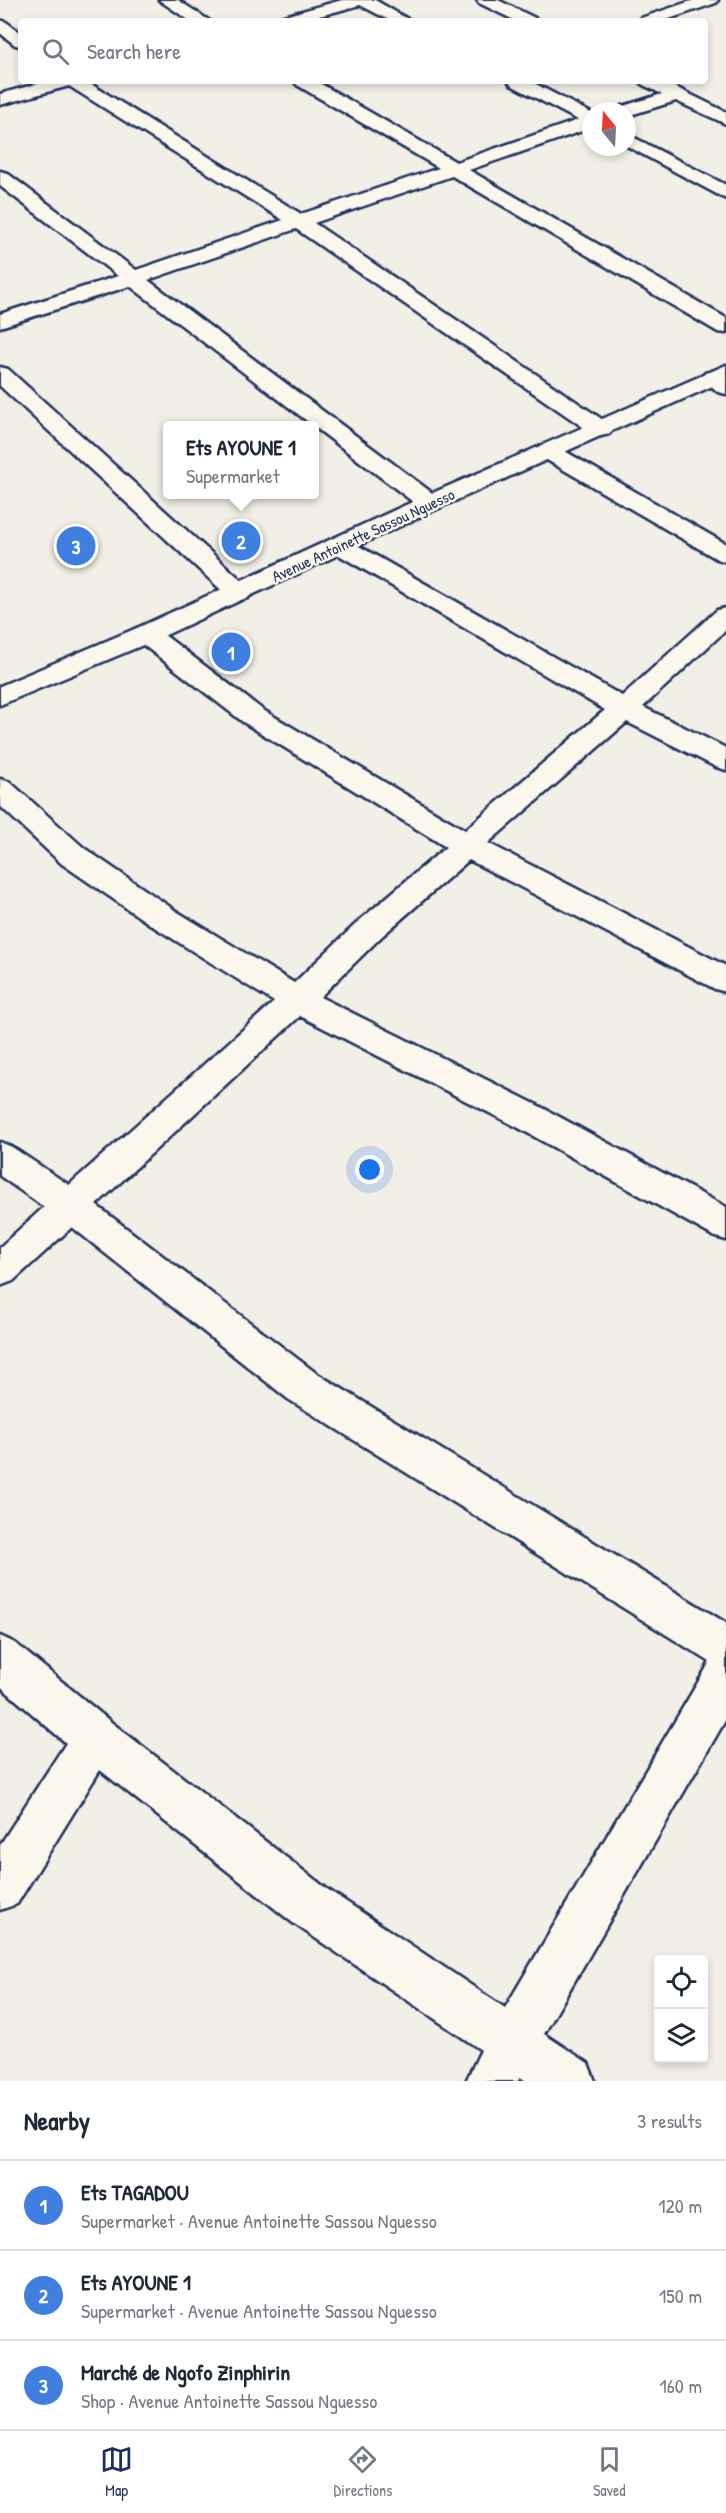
<!DOCTYPE html>
<meta charset="utf-8">
<style>
:root{--surface:#fff;--page:#f2f2f3;--text:#1f2937;--muted:#747a83;--line:#e0e1e3;--accent:#1b2f5e}
body{margin:0;font-family:"Patrick Hand",sans-serif;background:var(--page);color:var(--text)}
.controls{position:absolute;right:18px;bottom:18px;display:grid;overflow:hidden;border-radius:6px;box-shadow:0 3px 9px #0003}
.controls button{width:54px;height:54px;display:grid;place-items:center;padding:0;border:0;border-bottom:2px solid var(--line);background:var(--surface);color:var(--text);font:30px sans-serif}
.compass{position:absolute;left:582px;top:102px;width:54px;height:54px;border-radius:50%;background:var(--surface);box-shadow:0 3px 9px #0003;rotate:342deg}
.you{position:absolute;left:370px;top:1170px;width:21px;height:21px;margin:-15px;border:4px solid #fff;border-radius:50%;background:#1a73e8;box-shadow:0 0 0 9px #1a73e833}
.badge{display:grid;place-items:center;width:39px;height:39px;border-radius:50%;background:var(--accent);color:#fff;font-size:20px;font-weight:700}
.pin{position:absolute;translate:-50% -50%;border:3px solid #fff;box-shadow:0 2px 6px #0006}
.popup{position:absolute;left:163px;top:421px;width:156px;height:78px;box-sizing:border-box;display:grid;place-content:center;border-radius:6px;background:var(--surface);filter:drop-shadow(0 2px 4px #0005);font-size:20px;white-space:nowrap;color:var(--muted)}
.popup b{font-size:22px;color:var(--text)}
.popup::after{content:'';position:absolute;left:50%;top:100%;margin-left:-12px;border:12px solid transparent;border-top-color:var(--surface)}
.list{margin:0;padding:0;list-style:none}
h2{display:flex;justify-content:space-between;align-items:center;height:78px;margin:0;padding:0 24px;font-size:26px}
h2 small{font-size:20px;font-weight:400;color:var(--muted)}
.list li{display:grid;grid-template-columns:39px 1fr auto;gap:18px;align-items:center;box-sizing:border-box;height:90px;padding:0 24px;border-top:2px solid var(--line)}
.list b{display:block;font-size:22px;white-space:nowrap}
.list p{margin:0;font-size:20px;white-space:nowrap;color:var(--muted)}
.list em{font-size:20px;font-style:normal;color:var(--muted)}
.icon{flex:none;width:33px;height:33px;fill:none;stroke:currentColor;stroke-width:2;stroke-linecap:round;stroke-linejoin:round}
.map{position:relative;flex:none;width:726px;height:2081px;overflow:hidden}
.search{position:absolute;background:var(--surface);box-shadow:0 3px 9px #0003;left:18px;right:18px;top:18px;height:66px;display:flex;align-items:center;gap:15px;box-sizing:border-box;padding:0 21px;border-radius:6px;color:var(--muted);font-size:22px}
.sheet{height:348px;background:var(--surface)}
nav{display:flex;justify-content:space-around;align-items:center;box-sizing:border-box;height:84px;border-top:2px solid var(--line);background:var(--surface);font-size:16px;color:var(--muted)}
nav a{display:grid;justify-items:center;gap:3px}
nav .on{color:var(--accent)}
.map>svg:first-child{display:block}
.lines{fill:none;stroke-linecap:round;stroke-linejoin:round}
.minor-casing{stroke:#1b2f5e;stroke-width:5}
.tertiary-casing{stroke:#1b2f5e;stroke-width:5}
.minor{fill:#fbf7ec;fill-rule:evenodd}
.tertiary{fill:#fbf7ec;fill-rule:evenodd}
.labels{text-anchor:middle;dominant-baseline:central;stroke-width:5;stroke-linejoin:round;paint-order:stroke}
.far-street-label{font-size:16px;fill:#1b2f5e;stroke:#fbf7ec}
</style>
<div class="map">
<svg width="726" height="2081" viewBox="0 0 726 2081">
<rect width="100%" height="100%" fill="#f2efe6"/>
<filter id="ink" filterUnits="userSpaceOnUse"><feTurbulence type="fractalNoise" baseFrequency=".0167" numOctaves="2"/><feDisplacementMap in="SourceGraphic" scale="12" xChannelSelector="R" yChannelSelector="G"/><feConvolveMatrix kernelMatrix="1 2 1 2 8 2 1 2 1" color-interpolation-filters="sRGB"/></filter>
<g filter="url(#ink)">
<g class="lines">
<!-- minor casing -->
<g class="minor-casing">
<path id="minor" d="M 159,0 L 178,0 L 210,21 L 190,21 Z
M 342,0 L 375,0 L 411,21 L 391,21 L 360,5 L 301,21 L 275,21 L 277,18 Z
M 477,0 L 498,0 L 535,18 L 537,21 L 516,21 L 479,3 Z
M 694,0 L 718,0 L 716,3 L 663,21 L 639,21 L 641,18 Z
M 0,20 L 6,22 L 21,33 L 21,46 L 15,45 L 0,33 Z
M 47,81 L 86,81 L 301,214 L 439,168 L 297,85 L 294,81 L 316,81 L 456,162 L 578,120 L 511,85 L 508,81 L 530,81 L 591,113 L 591,128 L 469,170 L 726,318 L 726,333 L 718,332 L 452,176 L 314,223 L 609,424 L 613,429 L 609,434 L 601,436 L 593,434 L 296,229 L 148,280 L 439,498 L 442,503 L 439,508 L 430,510 L 421,508 L 130,286 L 0,327 L 0,314 L 118,276 L 0,186 L 0,171 L 7,173 L 136,270 L 283,220 L 69,86 L 0,105 L 0,94 Z
M 640,81 L 663,81 L 726,112 L 726,124 L 676,101 L 627,116 L 627,111 L 617,111 L 620,107 L 662,94 L 643,85 Z
M 627,134 L 726,185 L 726,199 L 627,146 Z
M 0,367 L 8,369 L 248,586 L 252,592 L 248,598 L 239,600 L 230,598 L 0,386 Z
M 713,371 L 726,377 L 726,394 L 718,392 L 702,378 L 705,373 Z
M 548,444 L 556,446 L 726,544 L 726,562 L 717,559 L 540,456 L 536,451 L 540,446 Z
M 341,539 L 350,541 L 622,696 L 717,610 L 726,608 L 726,630 L 643,707 L 726,748 L 726,770 L 716,767 L 627,722 L 488,843 L 726,966 L 726,992 L 715,989 L 469,860 L 382,936 L 320,997 L 541,1107 L 726,1207 L 726,1240 L 713,1236 L 517,1127 L 300,1016 L 96,1205 L 316,1373 L 726,1623 L 726,1719 L 544,2034 L 588,2063 L 595,2081 L 526,2081 L 520,2077 L 518,2081 L 466,2081 L 481,2050 L 293,1923 L 100,1770 L 17,1904 L 0,1910 L 0,1845 L 66,1743 L 0,1686 L 0,1636 L 15,1643 L 111,1722 L 327,1889 L 505,2008 L 710,1662 L 288,1399 L 72,1227 L 13,1281 L 0,1286 L 0,1247 L 44,1207 L 0,1176 L 0,1142 L 12,1147 L 69,1185 L 274,1002 L 154,927 L 62,864 L 0,806 L 0,779 L 10,782 L 84,848 L 176,911 L 294,983 L 360,920 L 446,847 L 243,722 L 137,640 L 133,634 L 137,628 L 146,626 L 155,628 L 263,710 L 465,830 L 605,710 L 332,551 L 329,546 L 332,541 Z"/>
</g>
<!-- tertiary casing -->
<g class="tertiary-casing">
<path id="tertiary" d="M 726,365 L 726,380 L 439,508 L 155,640 L 0,705 L 0,686 L 137,628 L 421,498 Z"/>
</g>
<!-- minor -->
<use href="#minor" class="minor"/>
<!-- tertiary -->
<use href="#tertiary" class="tertiary"/>
</g>
</g>
<g class="labels">
<!-- far-street labels -->
<g class="far-street-label">
<text transform="translate(363 535) rotate(-25)">Avenue Antoinette Sassou Nguesso</text>
</g>
</g>
</svg>
<div class="controls">
<button><svg class="icon" aria-label="locate" viewBox="0 0 24 24"><circle cx="12" cy="12" r="6"/><path d="M12 2v4M12 18v4M2 12h4M18 12h4"/></svg></button>
<button><svg class="icon" aria-label="layers" viewBox="0 0 24 24"><path d="M12 4l9 5-9 5-9-5zM3 14l9 5 9-5"/></svg></button>
</div>
<svg class="compass" viewBox="-18 -18 36 36"><path d="M0-13l5 13h-10z" fill="#e53935"/><path d="M0 13l5-13h-10z" fill="#747a83"/></svg>
<div class="you"></div>
<div class="pin badge" style="left:231px;top:652px;background:#3f7fe0">1</div>
<div class="pin badge" style="left:241px;top:541px;background:#3f7fe0">2</div>
<div class="popup"><b>Ets AYOUNE 1</b>Supermarket</div>
<div class="pin badge" style="left:76px;top:546px;background:#3f7fe0">3</div>
<div class="search"><svg class="icon" aria-label="search" viewBox="0 0 24 24"><circle cx="10" cy="10" r="6"/><path d="M15 15l6 6"/></svg>Search here</div>
</div>
<section class="sheet">
<h2>Nearby<small>3 results</small></h2>
<ul class="list">
<li><span class="badge" style="background:#3f7fe0">1</span><div><b>Ets TAGADOU</b><p>Supermarket · Avenue Antoinette Sassou Nguesso</p></div><em>120 m</em></li>
<li><span class="badge" style="background:#3f7fe0">2</span><div><b>Ets AYOUNE 1</b><p>Supermarket · Avenue Antoinette Sassou Nguesso</p></div><em>150 m</em></li>
<li><span class="badge" style="background:#3f7fe0">3</span><div><b>Marché de Ngofo Zinphirin</b><p>Shop · Avenue Antoinette Sassou Nguesso</p></div><em>160 m</em></li>
</ul>
</section>
<nav>
<a class="on"><svg class="icon" aria-label="map" viewBox="0 0 24 24"><path d="M3 6l6-2 6 2 6-2v14l-6 2-6-2-6 2zM9 4v14M15 6v14"/></svg>Map</a>
<a><svg class="icon" aria-label="directions" viewBox="0 0 24 24"><path d="M12 3l9 9-9 9-9-9zM9 14v-3h6M13 9l2 2-2 2"/></svg>Directions</a>
<a><svg class="icon" aria-label="saved" viewBox="0 0 24 24"><path d="M7 4h10v16l-5-4-5 4z"/></svg>Saved</a>
</nav>
